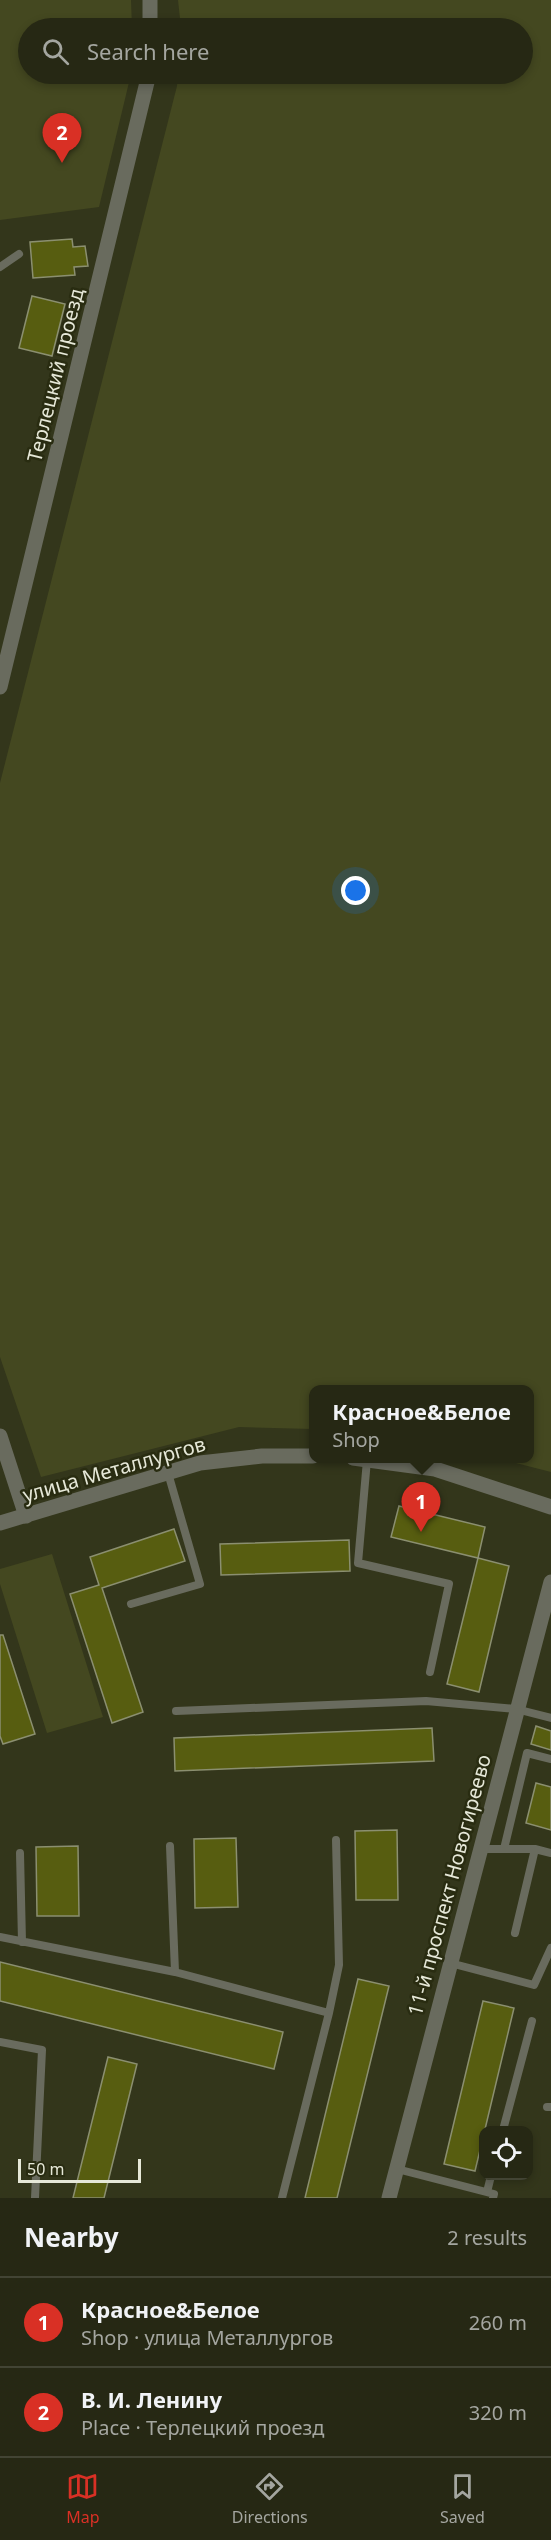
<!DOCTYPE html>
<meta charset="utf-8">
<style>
:root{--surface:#262814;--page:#2e301d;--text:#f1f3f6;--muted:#a4a6a0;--line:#424434;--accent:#d93025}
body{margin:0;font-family:"Noto Sans",sans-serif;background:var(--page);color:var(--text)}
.controls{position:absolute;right:18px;bottom:18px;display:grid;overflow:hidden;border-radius:12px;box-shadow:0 3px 9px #0003}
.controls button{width:54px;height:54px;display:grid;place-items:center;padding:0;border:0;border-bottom:2px solid var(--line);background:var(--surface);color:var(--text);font:30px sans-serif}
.scale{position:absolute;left:18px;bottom:15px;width:123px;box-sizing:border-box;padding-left:6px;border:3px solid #e6e8d8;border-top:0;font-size:16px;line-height:21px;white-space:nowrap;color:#e6e8d8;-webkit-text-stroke:4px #292c11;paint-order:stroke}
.you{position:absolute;left:356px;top:891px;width:21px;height:21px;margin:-15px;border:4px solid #fff;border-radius:50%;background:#1a73e8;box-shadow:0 0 0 9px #1a73e833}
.badge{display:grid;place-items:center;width:39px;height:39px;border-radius:50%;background:var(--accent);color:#fff;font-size:20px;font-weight:700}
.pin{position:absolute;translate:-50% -50px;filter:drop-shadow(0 2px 3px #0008)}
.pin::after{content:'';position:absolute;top:32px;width:21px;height:18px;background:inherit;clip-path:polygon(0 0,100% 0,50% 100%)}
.popup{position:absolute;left:309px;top:1385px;width:225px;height:78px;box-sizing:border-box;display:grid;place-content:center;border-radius:12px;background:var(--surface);filter:drop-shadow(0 2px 4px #0005);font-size:20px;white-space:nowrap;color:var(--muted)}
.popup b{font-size:22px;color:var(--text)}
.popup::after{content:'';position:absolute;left:50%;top:100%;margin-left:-12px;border:12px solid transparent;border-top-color:var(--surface)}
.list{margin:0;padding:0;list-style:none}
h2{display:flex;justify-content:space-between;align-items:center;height:78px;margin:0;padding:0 24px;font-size:26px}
h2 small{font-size:20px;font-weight:400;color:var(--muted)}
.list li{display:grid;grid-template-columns:39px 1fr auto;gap:18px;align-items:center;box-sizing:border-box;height:90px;padding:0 24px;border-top:2px solid var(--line)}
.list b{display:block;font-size:22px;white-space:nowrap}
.list p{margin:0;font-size:20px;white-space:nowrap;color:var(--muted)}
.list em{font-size:20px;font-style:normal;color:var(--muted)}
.icon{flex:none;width:33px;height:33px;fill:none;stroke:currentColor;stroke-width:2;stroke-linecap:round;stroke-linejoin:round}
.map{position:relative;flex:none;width:551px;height:2198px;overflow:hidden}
.search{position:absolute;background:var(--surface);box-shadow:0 3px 9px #0003;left:18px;right:18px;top:18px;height:66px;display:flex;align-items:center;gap:15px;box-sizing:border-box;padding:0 21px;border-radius:33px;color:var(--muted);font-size:22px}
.sheet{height:258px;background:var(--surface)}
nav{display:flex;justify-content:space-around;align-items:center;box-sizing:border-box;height:84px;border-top:2px solid var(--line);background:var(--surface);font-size:16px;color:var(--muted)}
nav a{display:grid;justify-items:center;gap:3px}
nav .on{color:var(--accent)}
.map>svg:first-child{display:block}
.green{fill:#444820}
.building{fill:#575d10;stroke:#8b8f70;stroke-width:1.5}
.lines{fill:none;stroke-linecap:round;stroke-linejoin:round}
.service{stroke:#696b5e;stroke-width:8}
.minor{stroke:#696b5e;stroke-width:15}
.tertiary{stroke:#696b5e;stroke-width:15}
.labels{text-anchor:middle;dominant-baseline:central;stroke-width:5;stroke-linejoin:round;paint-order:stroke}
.street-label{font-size:20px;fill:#e6e8d8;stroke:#292c11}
</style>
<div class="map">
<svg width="551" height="2198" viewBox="0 0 551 2198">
<rect width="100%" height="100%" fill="#33361b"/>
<!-- green -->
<path class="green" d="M 0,0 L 131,0 L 132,28 L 28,28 L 28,74 L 131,74 L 99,207 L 0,220 Z
M 178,0 L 551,0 L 551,1472 L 500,1459 L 529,1458 L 529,1390 L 313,1390 L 313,1429 L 239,1427 L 41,1477 L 0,1357 L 0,783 L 177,86 L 178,74 L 522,74 L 522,28 L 181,28 Z
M 52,1554 L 103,1717 L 47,1733 L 0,1584 L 0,1569 Z"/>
<!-- building -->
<path class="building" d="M 72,239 L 73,247 L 85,246 L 88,266 L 74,267 L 75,275 L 33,278 L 30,242 Z
M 32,296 L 65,304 L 52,356 L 19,348 Z
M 399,1506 L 485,1527 L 478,1558 L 391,1537 Z
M 174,1529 L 185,1561 L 102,1588 L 143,1712 L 112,1723 L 70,1594 L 99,1585 L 90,1557 Z
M 349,1540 L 350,1571 L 221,1575 L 220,1544 Z
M 478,1558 L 509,1566 L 479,1692 L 447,1684 Z
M 0,1635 L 3,1635 L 35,1734 L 3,1744 L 0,1736 Z
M 536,1726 L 551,1731 L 551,1750 L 531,1744 Z
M 432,1728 L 434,1761 L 175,1771 L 174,1738 Z
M 536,1783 L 551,1787 L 551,1830 L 526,1823 Z
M 397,1830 L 398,1900 L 356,1900 L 355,1831 Z
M 236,1838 L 238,1907 L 195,1908 L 194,1839 Z
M 78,1846 L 79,1916 L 37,1916 L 36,1847 Z
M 0,1962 L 283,2032 L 274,2069 L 0,2001 Z
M 358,1979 L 389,1986 L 337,2198 L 305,2198 Z
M 483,2001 L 514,2008 L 475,2171 L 444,2164 Z
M 108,2057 L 137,2064 L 104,2198 L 73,2198 Z"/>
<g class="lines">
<!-- service -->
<path class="service" d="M 0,267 L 19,254
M 367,1460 L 358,1563 L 449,1584 L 430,1672
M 131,1604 L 200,1584 L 168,1473
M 176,1711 L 426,1701 L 516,1709 L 551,1718
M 170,1846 L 175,1972
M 479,1849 L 535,1849
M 504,1849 L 527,1753 L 551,1759
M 20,1853 L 22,1942
M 515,1933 L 535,1849 L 551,1853
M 0,1937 L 175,1972 L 329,2013 L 282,2198
M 450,1963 L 534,1985 L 551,1948
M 329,2013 L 339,1965 L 336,1840
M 0,2042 L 42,2050 L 35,2198
M 547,2107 L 551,2107
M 503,2130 L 532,2021
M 397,2169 L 494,2194 L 493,2198
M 487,2192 L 491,2176"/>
<!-- minor -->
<path class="minor" d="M 150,28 L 150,0
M 0,687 L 149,74
M 0,1436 L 26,1516
M 389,2198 L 551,1582"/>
<!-- tertiary -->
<path class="tertiary" d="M 353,1458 L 435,1469 L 551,1507
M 0,1523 L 200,1463 L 262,1456 L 313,1456"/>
</g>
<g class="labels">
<!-- street labels -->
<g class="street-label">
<text transform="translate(55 375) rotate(-76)">Терлецкий проезд</text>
<text transform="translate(114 1469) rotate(-16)">улица Металлургов</text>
<text transform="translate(449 1885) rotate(-75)">11-й проспект Новогиреево</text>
</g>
</g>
</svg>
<div class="controls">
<button><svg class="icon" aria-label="locate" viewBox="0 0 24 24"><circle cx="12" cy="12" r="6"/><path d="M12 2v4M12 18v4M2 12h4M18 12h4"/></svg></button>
</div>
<div class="scale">50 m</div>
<div class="you"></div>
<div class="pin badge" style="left:421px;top:1532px">1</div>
<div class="popup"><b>Красное&amp;Белое</b>Shop</div>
<div class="pin badge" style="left:62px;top:163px">2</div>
<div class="search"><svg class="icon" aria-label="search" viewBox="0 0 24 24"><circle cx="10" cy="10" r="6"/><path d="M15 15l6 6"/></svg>Search here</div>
</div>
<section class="sheet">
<h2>Nearby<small>2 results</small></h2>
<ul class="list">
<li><span class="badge">1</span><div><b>Красное&amp;Белое</b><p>Shop · улица Металлургов</p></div><em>260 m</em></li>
<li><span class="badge">2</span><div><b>В. И. Ленину</b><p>Place · Терлецкий проезд</p></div><em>320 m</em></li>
</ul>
</section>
<nav>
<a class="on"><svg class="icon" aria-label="map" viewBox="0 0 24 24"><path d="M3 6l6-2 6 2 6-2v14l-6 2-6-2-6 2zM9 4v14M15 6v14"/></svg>Map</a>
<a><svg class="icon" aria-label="directions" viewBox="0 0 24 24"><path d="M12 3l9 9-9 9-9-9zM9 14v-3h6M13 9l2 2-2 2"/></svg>Directions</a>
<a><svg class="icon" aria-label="saved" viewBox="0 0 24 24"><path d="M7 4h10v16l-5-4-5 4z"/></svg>Saved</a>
</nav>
